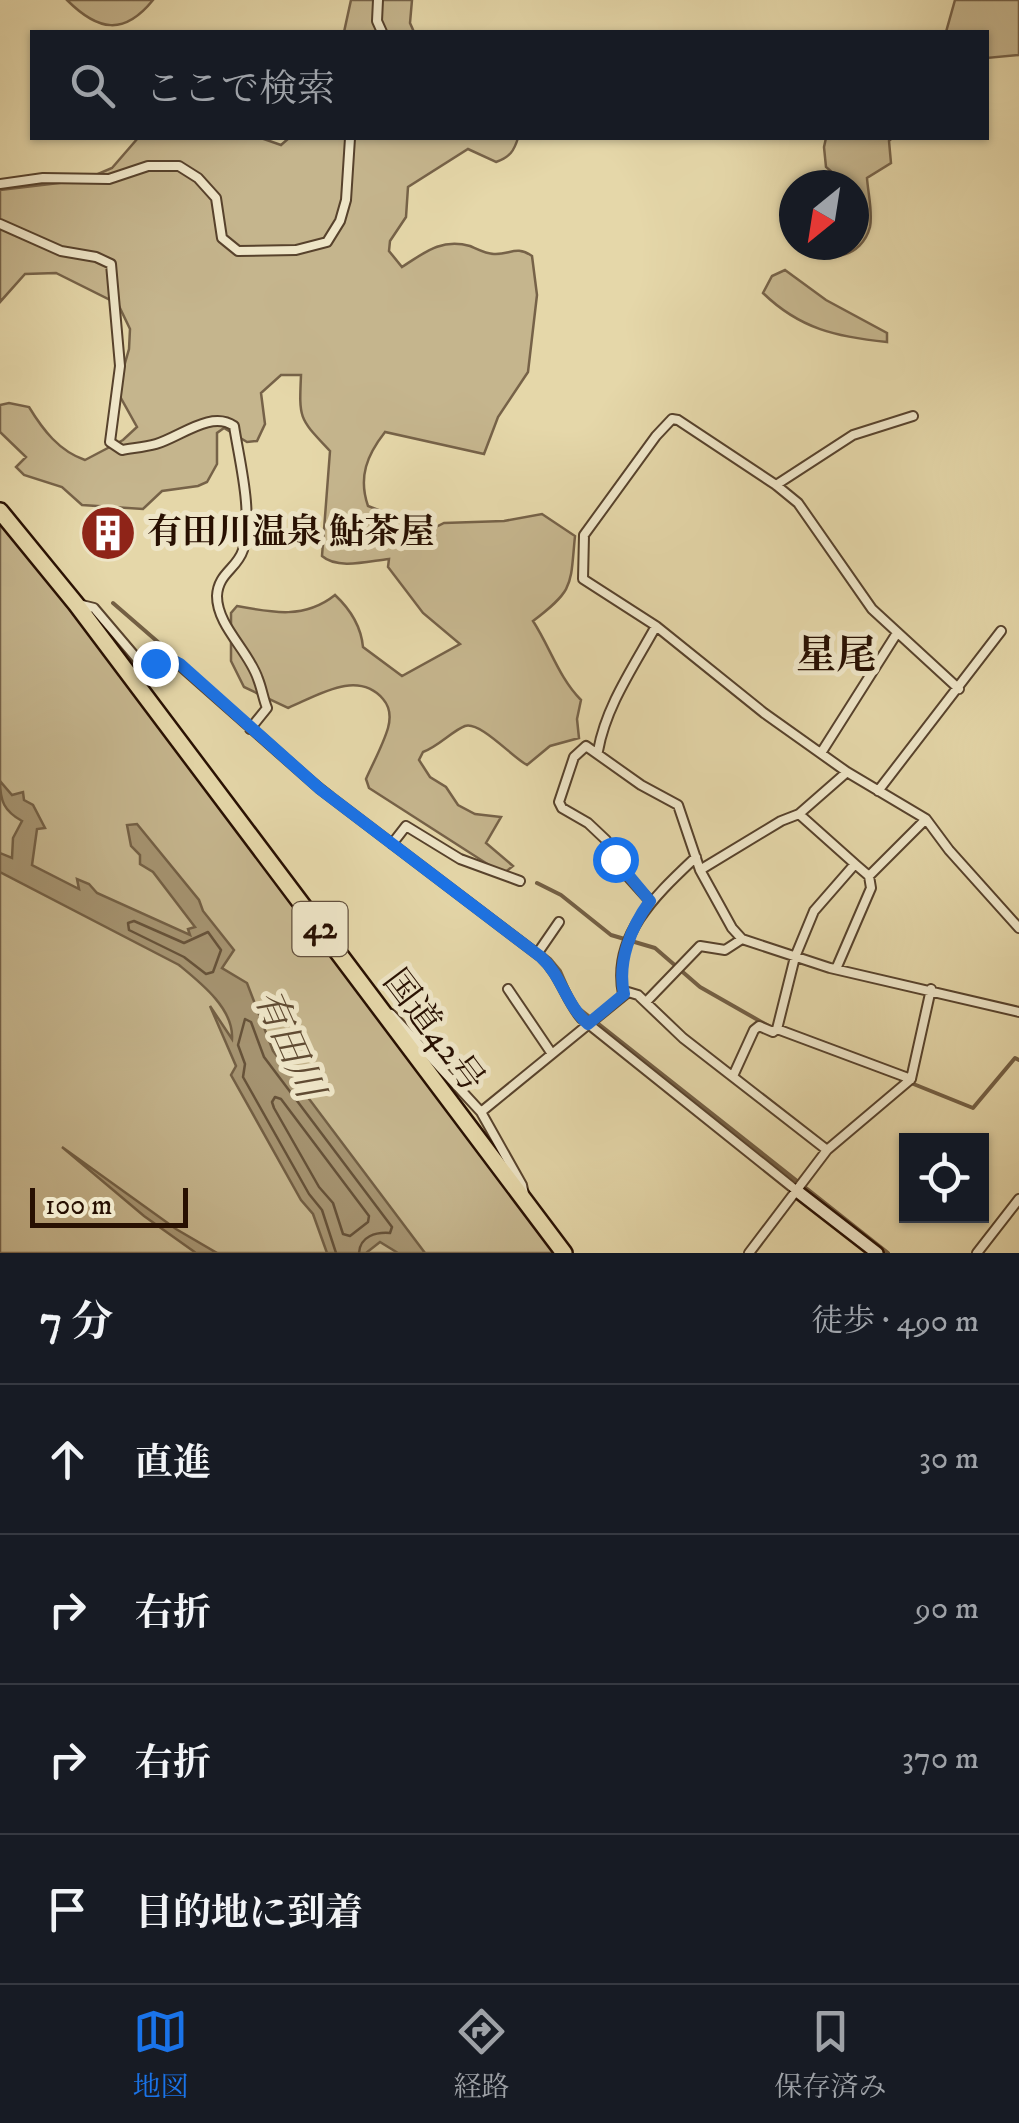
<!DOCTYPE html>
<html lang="ja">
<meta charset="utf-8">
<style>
:root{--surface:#171b24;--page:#242831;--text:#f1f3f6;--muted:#9ea1a6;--line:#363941;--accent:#1a73e8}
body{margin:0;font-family:"IM FELL DW Pica","Noto Serif JP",serif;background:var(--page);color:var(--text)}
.controls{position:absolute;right:30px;bottom:30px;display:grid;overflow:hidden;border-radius:0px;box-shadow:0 2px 8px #0004}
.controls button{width:90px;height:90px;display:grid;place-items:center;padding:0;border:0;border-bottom:2px solid var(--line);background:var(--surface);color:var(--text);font:50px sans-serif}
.compass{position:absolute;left:779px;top:170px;width:90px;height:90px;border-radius:50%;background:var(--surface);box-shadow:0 2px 8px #0004;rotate:210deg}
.scale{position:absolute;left:30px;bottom:25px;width:158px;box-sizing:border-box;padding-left:10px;border:5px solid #281002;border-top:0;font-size:28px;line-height:35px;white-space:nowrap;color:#281002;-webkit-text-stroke:8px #eee5c7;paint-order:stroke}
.stop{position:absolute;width:30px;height:30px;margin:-22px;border:8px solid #1a73e8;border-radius:50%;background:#fff}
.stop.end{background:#1a73e8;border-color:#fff;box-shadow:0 2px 10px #0008}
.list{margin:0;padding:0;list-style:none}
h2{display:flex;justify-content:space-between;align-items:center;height:130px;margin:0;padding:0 40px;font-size:42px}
h2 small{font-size:32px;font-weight:400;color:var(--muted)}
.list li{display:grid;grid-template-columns:65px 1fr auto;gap:30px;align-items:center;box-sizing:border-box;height:150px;padding:0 40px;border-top:2px solid var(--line)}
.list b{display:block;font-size:38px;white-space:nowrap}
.list em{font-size:32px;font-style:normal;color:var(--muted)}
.icon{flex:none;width:55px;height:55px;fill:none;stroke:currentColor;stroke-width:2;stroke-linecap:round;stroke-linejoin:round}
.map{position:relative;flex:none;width:1019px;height:1253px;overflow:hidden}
.search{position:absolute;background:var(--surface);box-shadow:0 2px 8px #0004;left:30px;right:30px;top:30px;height:110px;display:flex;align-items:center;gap:25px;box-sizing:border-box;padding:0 35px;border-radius:0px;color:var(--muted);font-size:38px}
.sheet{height:730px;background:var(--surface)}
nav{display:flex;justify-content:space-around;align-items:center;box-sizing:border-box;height:140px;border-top:2px solid var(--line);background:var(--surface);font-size:28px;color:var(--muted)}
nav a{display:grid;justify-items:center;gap:5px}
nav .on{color:var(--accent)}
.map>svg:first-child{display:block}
.green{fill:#c5b58d;stroke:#766248;stroke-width:2.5}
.water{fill:#a59370;stroke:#735f44;stroke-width:2.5}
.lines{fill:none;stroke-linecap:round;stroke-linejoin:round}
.shore{stroke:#665239;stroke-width:2.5}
.stream{stroke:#735f44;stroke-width:4}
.street-casing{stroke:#57422c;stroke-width:12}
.secondary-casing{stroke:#281002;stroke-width:16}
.highway-casing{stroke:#281002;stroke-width:20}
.street{stroke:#eee5c7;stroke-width:8}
.secondary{stroke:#eee5c7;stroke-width:11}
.highway{stroke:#e5d7a9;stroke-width:15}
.route{stroke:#1a73e8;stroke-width:12}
.labels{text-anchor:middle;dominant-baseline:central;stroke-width:10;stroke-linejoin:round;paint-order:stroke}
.shield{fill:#eee5c7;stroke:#63503d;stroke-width:2.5}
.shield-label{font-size:32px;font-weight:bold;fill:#281002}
.poi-label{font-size:35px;font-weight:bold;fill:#281002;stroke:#eee5c7;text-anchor:start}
.street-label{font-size:35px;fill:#281002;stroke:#eee5c7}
.water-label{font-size:38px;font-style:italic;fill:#604b33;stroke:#eee5c7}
.quarter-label{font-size:40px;font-weight:bold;fill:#281002;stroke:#eee5c7}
</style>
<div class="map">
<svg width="1019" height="1253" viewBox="0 0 1019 1253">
<rect width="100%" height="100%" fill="#e5d7a9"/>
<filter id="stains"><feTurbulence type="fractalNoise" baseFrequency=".002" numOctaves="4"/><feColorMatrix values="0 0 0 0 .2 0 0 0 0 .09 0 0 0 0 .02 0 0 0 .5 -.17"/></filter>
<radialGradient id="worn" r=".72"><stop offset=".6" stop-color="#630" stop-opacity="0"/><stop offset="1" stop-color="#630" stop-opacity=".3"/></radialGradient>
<!-- green -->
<path class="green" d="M 67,0 L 153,0 C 124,36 98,31 67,0 Z
M 351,0 L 412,0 L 410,23 L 414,32 L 344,32 Z
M 955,0 L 1019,0 L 1019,55 L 987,58 L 986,32 L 946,32 Z
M 138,138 L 261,138 L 281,145 L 289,138 L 518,138 C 514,151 510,157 496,162 L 468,149 L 408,187 L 406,217 L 390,241 L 389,251 L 402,267 C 425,252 442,238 470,246 C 477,249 486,254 494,254 C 510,255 516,245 532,256 L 537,295 L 528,372 L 498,417 L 484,454 L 385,432 C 367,455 358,477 368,506 L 405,520 L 410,540 L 444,523 L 504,521 L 542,514 L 575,536 C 570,586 575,589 533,621 C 550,647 559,678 581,700 L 577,719 L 579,738 L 550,746 L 527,765 C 512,757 480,721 465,726 C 452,731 439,746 423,752 L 419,760 L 430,777 L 446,787 L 458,805 L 475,814 L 501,817 L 486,843 L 513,866 L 503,874 L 369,788 L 366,779 C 373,763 383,745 388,728 C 391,717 390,707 383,699 C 357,669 317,696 288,708 L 244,687 L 231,661 L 231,613 L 237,606 C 273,613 305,619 335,595 C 350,609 361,626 363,647 L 402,676 L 460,644 L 423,613 L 388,567 L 389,559 C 369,561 338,570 322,556 L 330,451 C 299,418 299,420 301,375 L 281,375 L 261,393 L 265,424 L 257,441 L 247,442 L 224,428 L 217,433 L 217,464 L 207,482 L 198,486 L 162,491 L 143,509 L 82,505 L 62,487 L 24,475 L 16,467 L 26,457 L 0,432 L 0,405 L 9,403 L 29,407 C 43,430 59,451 85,460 L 123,440 L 137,427 L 117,391 L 129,349 L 130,329 L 118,304 L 56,273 L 25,274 L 0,302 L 0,190 L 84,180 L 112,168 Z
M 826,138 L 892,138 L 889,141 L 891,163 L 867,178 C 868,193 873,213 870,227 C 862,257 828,265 807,245 L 854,245 L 854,185 L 832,185 L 833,173 L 826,167 L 824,147 Z
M 785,270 L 826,300 L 887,333 L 887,342 C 837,337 800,329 763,293 L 772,276 Z
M 0,522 L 136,693 L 560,1253 L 0,1253 Z"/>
<!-- water -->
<path class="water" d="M 0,781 L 12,795 L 23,792 L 24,800 L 33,805 L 45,828 L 37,829 L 32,865 L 79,889 L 77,879 L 89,884 L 97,893 L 190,935 L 188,929 L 195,927 L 153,872 L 140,864 L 140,855 L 131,846 L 127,825 L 137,824 L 199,900 L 203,911 L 234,950 L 222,968 L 247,983 L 273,1051 L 425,1253 L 398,1253 L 380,1242 L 366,1253 L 327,1253 L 313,1214 L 301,1200 L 231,1075 L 236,1066 L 210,1006 L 232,1039 C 234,1009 201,983 179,965 L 0,872 L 0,853 L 12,858 L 13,838 L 22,821 C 4,811 0,801 0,781 Z
M 62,1147 L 176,1229 L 217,1253 L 196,1253 L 144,1216 Z"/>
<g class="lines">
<!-- shore -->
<path class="shore" d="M 134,921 L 184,943 L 208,932 L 221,950 L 213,972 L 206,974 L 184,957 L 129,930 L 128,923 Z
M 275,1097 L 281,1099 L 369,1216 L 368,1222 L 350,1236 L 343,1234 L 333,1203 L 319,1187 L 274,1108 L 272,1102 Z
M 336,1253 L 322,1210 L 309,1194 L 243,1077 L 245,1064 L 238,1045 L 245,1019 L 251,1022 L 264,1057 L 392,1227 L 390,1233 C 376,1232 360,1236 359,1253"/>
<!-- stream -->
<path class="stream" d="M 113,603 L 181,662
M 312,777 L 332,793
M 537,883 L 561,895 L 611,935 L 655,948 L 700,987 L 772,1028
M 459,890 L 550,959 L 560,971 L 570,994
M 577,1007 L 888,1253
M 911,1083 L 973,1108 L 1015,1058 L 1019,1060"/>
<!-- street casing -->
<g class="street-casing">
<path id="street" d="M 378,0 L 377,21 L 382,32
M 0,184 L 43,178 L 109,179 L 148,166 L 179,166 L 198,178 L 216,198 L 222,238 L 238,251 L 296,250 L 327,242 L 340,221 L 346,200 L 350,138
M 0,224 L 61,251 L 96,257 L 111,264 L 120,366 L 110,442 L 122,450 C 133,448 145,447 156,444 C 180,437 211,410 234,426 C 240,464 253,512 243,550 C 237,569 218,573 217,596 C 217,626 249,651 258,679 C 262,689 263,698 267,708 L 250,729
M 776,485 L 853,435 L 913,416
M 78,604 L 94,608 L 139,661 L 176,662 L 320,789 L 541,957 C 560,974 565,999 581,1018 L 797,1191
M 959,689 L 872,609 L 798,503 L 776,485 L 678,420 L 672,419 L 656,436 L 584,535 L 583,579 L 656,626 L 764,713 L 847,772 L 926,819 L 949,850 L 1019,928
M 598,751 C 606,706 634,666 656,626
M 821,753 L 897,633
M 878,791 L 1001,631
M 392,844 L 406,826 L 460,859 L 520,881
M 855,864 L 869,876 L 926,819
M 700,870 L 781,821 L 799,814
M 650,901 L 622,870 L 606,840 L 588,823 L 562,808 L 559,802 L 574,757 L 586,746 L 641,785 L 678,805 L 700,870 L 732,928 L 742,939
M 537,954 L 559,922
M 836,969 L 871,888 L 869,876
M 508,989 L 552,1054
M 623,994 C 611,935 658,893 696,857
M 646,1002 L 700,946 L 725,950 L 742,939 L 830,968 L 1019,1012
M 391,1014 L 481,1112 L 522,1185 L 524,1194
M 777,1029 L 795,957 L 814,911 L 855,864 L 799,814 L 847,772
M 733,1076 L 754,1030 L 759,1026 L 773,1032 L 777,1029 L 911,1079
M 481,1112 L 628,992 L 638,995 L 683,1038 L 827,1150
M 749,1253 L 827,1150 L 911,1079 L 931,989
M 977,1253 L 1019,1199"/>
</g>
<!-- secondary casing -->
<g class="secondary-casing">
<path id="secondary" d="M 797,1191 L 877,1253"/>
</g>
<!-- highway casing -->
<g class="highway-casing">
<path id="highway" d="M 0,511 L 76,604 L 564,1253"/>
</g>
<!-- street -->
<use href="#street" class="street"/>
<!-- secondary -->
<use href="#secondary" class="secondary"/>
<!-- highway -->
<use href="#highway" class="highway"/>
</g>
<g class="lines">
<!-- route -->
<path class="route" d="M 155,663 L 171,660 L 180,664 L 320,789 L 541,957 C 562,976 566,1005 588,1024 L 624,994 C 617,962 631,927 650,901 L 615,859"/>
</g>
<!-- icons -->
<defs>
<g id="building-disc" transform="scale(2.875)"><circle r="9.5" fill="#8f2418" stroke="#eee5c7"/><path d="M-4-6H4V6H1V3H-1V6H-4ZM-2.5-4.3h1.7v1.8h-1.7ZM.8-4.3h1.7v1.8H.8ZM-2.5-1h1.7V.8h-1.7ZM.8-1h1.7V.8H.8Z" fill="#fff"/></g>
</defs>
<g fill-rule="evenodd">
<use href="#building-disc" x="108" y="533"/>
</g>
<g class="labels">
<!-- shield labels -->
<rect class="shield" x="292.5" y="902" width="55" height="54" rx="8"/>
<g class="shield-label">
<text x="320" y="929">42</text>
</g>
<!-- poi labels -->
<g class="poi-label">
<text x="147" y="533">有田川温泉 鮎茶屋</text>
</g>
<!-- street labels -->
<g class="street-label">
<text transform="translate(433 1031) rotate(53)">国道42号</text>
</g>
<!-- water labels -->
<g class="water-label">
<text transform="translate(288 1044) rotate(66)">有田川</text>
</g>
<!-- quarter labels -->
<g class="quarter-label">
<text x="836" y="657">星尾</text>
</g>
</g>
<rect width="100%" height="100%" filter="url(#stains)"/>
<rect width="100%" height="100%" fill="url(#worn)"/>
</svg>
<div class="controls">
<button><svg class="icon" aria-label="locate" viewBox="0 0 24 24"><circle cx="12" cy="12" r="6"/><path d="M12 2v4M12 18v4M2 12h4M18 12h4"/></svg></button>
</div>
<svg class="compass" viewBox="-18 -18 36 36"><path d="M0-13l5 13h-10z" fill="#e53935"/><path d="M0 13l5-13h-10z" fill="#9ea1a6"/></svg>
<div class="scale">100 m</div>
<div class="stop" style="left:615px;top:859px"></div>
<div class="stop end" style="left:155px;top:663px"></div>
<div class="search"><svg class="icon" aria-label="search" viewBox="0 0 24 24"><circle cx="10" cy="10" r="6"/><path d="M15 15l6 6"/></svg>ここで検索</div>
</div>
<section class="sheet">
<h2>7 分<small>徒歩 · 490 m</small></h2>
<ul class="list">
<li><svg class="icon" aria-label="ahead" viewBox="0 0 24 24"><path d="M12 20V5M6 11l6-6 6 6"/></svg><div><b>直進</b></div><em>30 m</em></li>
<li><svg class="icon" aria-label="right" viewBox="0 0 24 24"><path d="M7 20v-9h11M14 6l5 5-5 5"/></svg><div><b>右折</b></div><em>90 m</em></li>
<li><svg class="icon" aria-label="right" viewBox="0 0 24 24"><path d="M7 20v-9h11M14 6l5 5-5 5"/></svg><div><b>右折</b></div><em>370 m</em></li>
<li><svg class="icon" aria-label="arrive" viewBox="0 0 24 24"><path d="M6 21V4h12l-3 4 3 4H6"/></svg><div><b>目的地に到着</b></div></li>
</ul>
</section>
<nav>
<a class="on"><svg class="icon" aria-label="map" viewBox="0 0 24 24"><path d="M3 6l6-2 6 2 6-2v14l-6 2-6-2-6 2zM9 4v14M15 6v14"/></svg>地図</a>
<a><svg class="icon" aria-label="directions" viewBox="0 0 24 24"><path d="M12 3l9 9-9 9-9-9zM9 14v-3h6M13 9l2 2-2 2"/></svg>経路</a>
<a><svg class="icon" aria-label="saved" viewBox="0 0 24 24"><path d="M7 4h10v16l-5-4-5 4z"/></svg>保存済み</a>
</nav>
